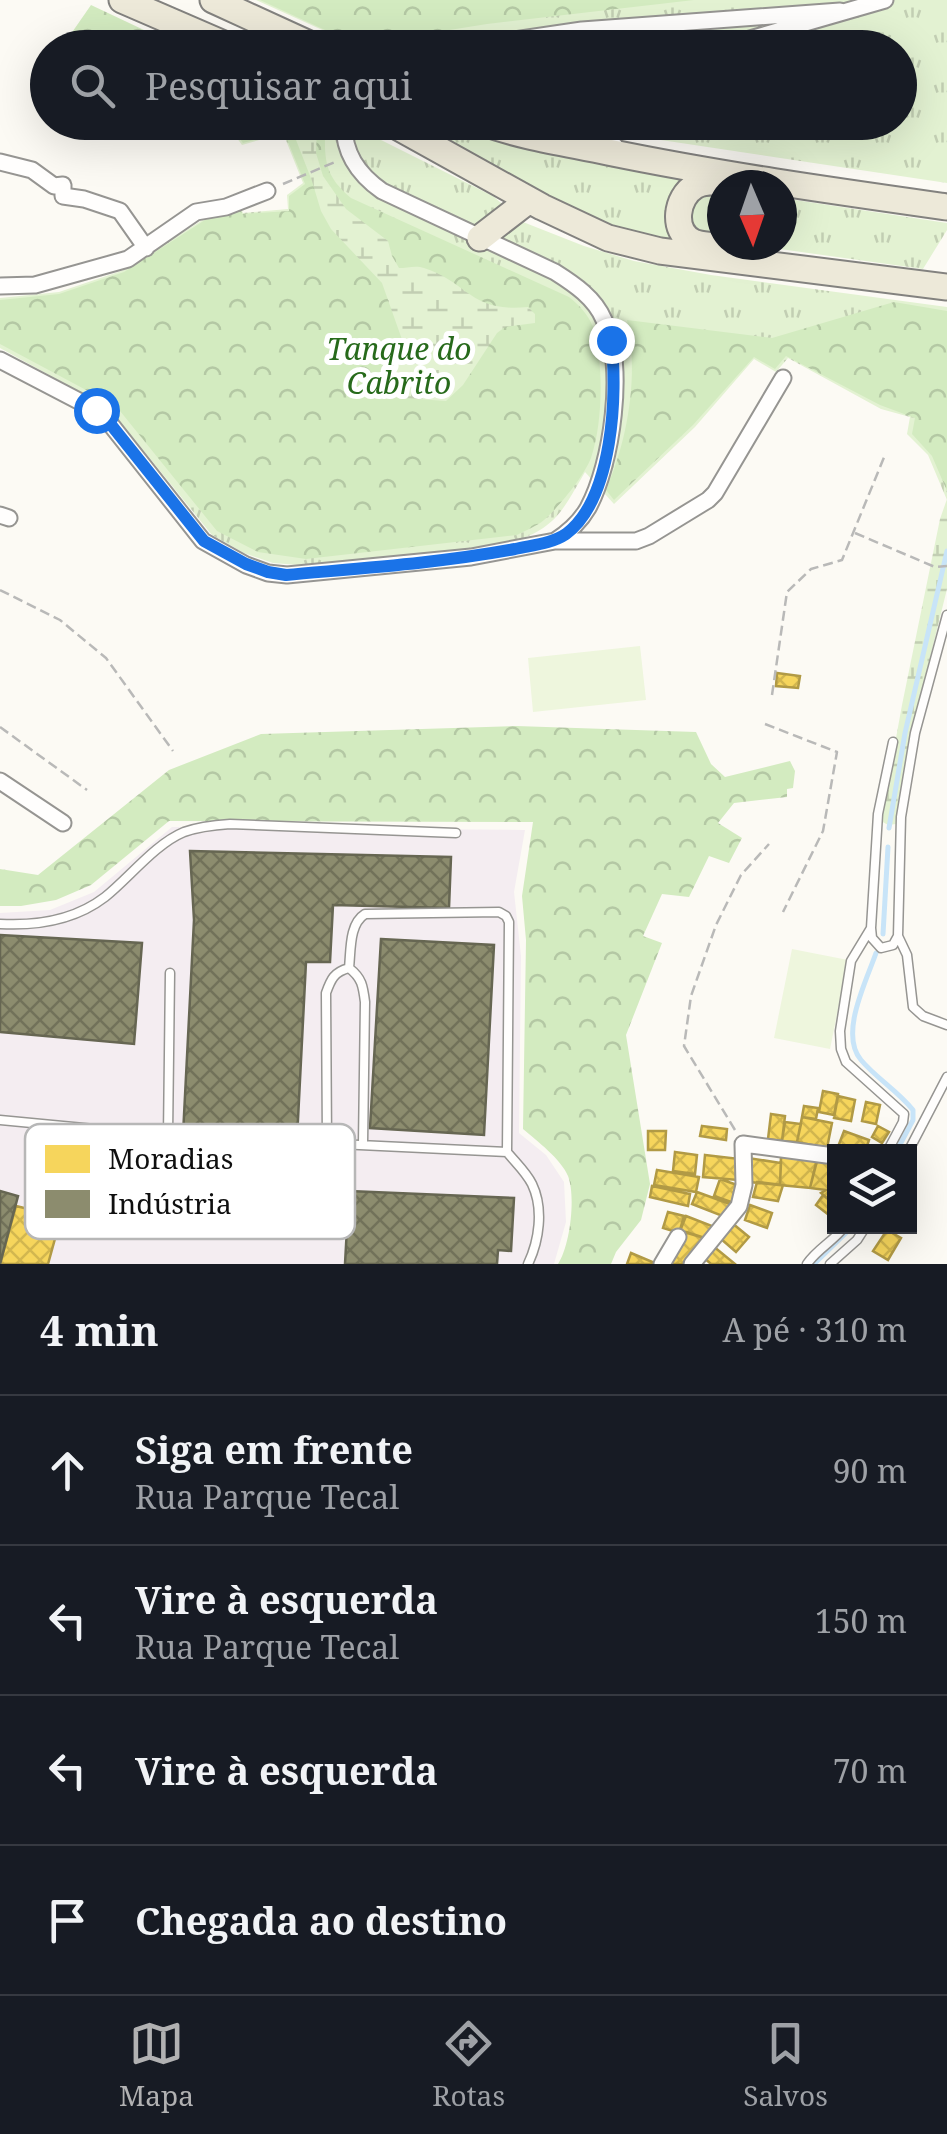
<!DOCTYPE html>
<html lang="pt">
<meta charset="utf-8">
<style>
:root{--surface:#171b24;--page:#242831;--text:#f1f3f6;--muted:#9ea1a6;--line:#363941;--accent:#b1b1b2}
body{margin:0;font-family:"Noto Serif",serif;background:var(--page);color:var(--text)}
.controls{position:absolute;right:30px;bottom:30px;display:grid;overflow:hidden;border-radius:0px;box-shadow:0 10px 40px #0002}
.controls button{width:90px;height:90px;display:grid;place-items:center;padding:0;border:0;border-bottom:2px solid var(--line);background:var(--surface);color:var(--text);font:50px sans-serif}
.compass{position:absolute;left:707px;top:170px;width:90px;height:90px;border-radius:50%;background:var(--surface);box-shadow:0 10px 40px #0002;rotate:178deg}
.stop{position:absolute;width:30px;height:30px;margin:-22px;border:8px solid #1a73e8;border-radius:50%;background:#fff}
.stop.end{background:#1a73e8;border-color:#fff;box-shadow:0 2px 10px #0008}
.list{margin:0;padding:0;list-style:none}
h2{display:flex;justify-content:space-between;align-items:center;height:130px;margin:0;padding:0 40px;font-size:42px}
h2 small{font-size:32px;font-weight:400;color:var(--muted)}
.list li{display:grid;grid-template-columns:65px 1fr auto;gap:30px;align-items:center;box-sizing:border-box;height:150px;padding:0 40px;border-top:2px solid var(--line)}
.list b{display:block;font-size:38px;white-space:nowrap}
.list p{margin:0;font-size:32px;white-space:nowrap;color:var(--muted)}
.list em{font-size:32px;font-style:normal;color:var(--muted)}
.icon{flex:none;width:55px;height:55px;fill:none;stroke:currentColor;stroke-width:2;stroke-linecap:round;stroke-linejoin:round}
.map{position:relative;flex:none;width:947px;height:1264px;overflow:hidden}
.search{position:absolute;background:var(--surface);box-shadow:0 10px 40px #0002;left:30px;right:30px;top:30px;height:110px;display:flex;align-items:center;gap:25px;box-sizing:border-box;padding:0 35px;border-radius:55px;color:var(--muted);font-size:38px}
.sheet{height:730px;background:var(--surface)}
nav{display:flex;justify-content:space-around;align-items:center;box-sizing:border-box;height:140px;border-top:2px solid var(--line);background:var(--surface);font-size:28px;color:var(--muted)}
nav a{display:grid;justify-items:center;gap:5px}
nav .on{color:var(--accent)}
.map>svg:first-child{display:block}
.industrial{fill:#f4edf1}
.grass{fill:url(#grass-tufts)}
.forest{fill:url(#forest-crowns)}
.wetland{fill:url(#wetland-marsh)}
.pitch{fill:#eef6dd}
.homes{fill:url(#homes-cross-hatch);stroke:#b19a45;stroke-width:2.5}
.industry{fill:url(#industry-cross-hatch);stroke:#666652;stroke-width:2.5}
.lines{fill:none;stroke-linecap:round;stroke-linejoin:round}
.stream{stroke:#c8e4f8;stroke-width:5}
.service-casing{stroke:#969592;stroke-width:11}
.minor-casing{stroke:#969592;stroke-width:19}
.primary-casing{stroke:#83827f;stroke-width:29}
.path{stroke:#b9b9b8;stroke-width:2.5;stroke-dasharray:10 5;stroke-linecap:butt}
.service{stroke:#fffefd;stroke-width:8}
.minor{stroke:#fffefd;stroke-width:15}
.primary{stroke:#ede9d9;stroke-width:25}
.route{stroke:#1a73e8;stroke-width:12}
.labels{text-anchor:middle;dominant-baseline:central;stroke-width:10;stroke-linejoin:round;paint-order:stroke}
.park-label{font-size:30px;font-style:italic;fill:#276a1b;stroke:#fff}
.key{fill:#fff;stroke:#b7b7b7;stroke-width:2.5}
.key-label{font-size:28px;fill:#0f0f0f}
</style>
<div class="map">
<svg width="947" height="1264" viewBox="0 0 947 1264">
<defs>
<pattern id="grass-tufts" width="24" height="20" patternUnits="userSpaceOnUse" patternTransform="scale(2.5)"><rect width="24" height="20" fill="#e3f2d2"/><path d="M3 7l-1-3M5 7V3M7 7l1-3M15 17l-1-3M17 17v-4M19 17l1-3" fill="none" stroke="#c2ceb3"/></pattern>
<pattern id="forest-crowns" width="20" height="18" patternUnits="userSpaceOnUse" patternTransform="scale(2.5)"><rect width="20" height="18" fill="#d3ebc0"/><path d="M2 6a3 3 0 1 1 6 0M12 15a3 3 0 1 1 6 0" fill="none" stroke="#b4c8a4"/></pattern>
<pattern id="wetland-marsh" width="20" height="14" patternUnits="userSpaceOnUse" patternTransform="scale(2.5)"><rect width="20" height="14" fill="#e3f2d2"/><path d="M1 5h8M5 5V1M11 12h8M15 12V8" fill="none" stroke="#c2ceb3"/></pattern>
<pattern id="homes-cross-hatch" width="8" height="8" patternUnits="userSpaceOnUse" patternTransform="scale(2.5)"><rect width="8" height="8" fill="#f6d55c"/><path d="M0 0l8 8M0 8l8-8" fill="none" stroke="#d2b64f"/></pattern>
<pattern id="industry-cross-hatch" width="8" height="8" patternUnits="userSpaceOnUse" patternTransform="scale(2.5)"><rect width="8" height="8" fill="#8c8c6e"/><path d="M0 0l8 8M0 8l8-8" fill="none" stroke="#717159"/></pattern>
</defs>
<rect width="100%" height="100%" fill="#fcfaf4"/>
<!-- industrial -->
<path class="industrial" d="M 172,827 L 525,830 L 514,892 L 521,956 L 519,1133 L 546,1155 L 564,1182 L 566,1222 L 554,1264 L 0,1264 L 0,913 L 50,910 L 94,892 Z"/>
<!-- grass -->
<path class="grass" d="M 256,0 L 947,0 L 947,183 L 548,123 L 900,122 L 900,48 L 360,47 Z
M 226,123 L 347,123 L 493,196 L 523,222 L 584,246 L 634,261 L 711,275 L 947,307 L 947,500 L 928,455 L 907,434 L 910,417 L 881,409 L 788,358 L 776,372 L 754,359 L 695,427 L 614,504 L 585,472 C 561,513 556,528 510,543 L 358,563 L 298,565 L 273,563 L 244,553 L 212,535 L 109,408 L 0,348 L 0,298 L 59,292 L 124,270 L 204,219 L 241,208 L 243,213 L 288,209 L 287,195 L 303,183 L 283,133 L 242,145 Z
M 414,123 L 450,123 L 499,141 L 688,175 C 662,202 672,208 680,242 C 583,228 498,169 414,123 Z
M 722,190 L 722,241 L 696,232 L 689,219 L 695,197 Z
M 782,198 L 947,223 L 947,230 L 923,269 L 751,245 L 782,245 Z"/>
<!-- forest -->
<path class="forest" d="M 260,0 L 694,0 L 487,24 L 437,32 L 389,47 L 364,48 Z
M 91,5 L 180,47 L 91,47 L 66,41 Z
M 228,123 L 325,123 C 325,157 322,174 351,198 L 569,297 C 579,305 588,314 593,327 C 604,362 603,423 591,458 C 584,476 559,507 544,520 C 537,526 526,530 517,535 L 306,559 L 258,552 L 217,531 L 116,406 L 0,344 L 0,300 L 59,294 L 124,272 L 205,220 L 241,210 L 242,214 L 289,211 L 289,196 L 305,184 L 284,132 L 243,143 Z
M 894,302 L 947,311 L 947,491 L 932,456 L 912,434 L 915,418 L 880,405 L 786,356 L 775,369 L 754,357 L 693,425 L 614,500 L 606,490 C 628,439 639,375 627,320 L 772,338 Z
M 516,726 L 696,732 L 711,764 L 725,777 L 790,761 L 795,771 L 793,788 L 787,789 L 787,797 L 734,803 L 718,823 L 742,838 L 729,863 L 709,856 L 689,897 L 662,894 L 643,936 L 662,943 L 626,1035 L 650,1184 L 641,1220 L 616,1252 L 611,1264 L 558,1264 C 570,1246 576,1197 568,1176 C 561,1159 537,1141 523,1129 L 526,940 L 522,896 L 533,822 L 169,821 L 91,885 L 56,900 L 21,906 L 0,906 L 0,869 L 38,875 L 169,770 L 261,734 Z"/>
<!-- wetland -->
<path class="wetland" d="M 285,123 L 314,123 L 317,128 L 316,153 L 323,176 L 346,209 L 388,241 L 392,256 L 399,268 C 407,268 416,265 424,268 C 468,282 470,313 528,307 L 535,314 L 535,323 L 505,327 L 497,333 L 463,385 L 446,401 L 376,396 L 370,389 L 371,379 L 400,360 L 405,348 L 382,283 L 331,229 L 321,211 L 312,181 L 291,127 Z
M 947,499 L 947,589 L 912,730 L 896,824 L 888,825 L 881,821 L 902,705 L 940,519 Z"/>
<!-- pitch -->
<path class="pitch" d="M 640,646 L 646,700 L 533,712 L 528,658 Z
M 792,949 L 848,960 L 830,1049 L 774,1038 Z"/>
<!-- homes -->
<path class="homes" d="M 777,673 L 800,676 L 798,688 L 776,686 Z
M 823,1091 L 838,1094 L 834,1115 L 819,1112 Z
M 838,1096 L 855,1100 L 851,1121 L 834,1118 Z
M 866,1102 L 880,1105 L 876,1124 L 862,1121 Z
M 804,1106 L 818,1108 L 816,1119 L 802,1117 Z
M 771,1114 L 785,1116 L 782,1141 L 768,1139 Z
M 802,1117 L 832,1123 L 827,1148 L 797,1142 Z
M 785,1122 L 801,1124 L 797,1142 L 782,1141 Z
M 702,1126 L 727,1129 L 726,1140 L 700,1136 Z
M 878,1126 L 889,1132 L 882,1143 L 872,1137 Z
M 648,1131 L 666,1131 L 665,1150 L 648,1150 Z
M 844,1131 L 869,1140 L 865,1152 L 836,1152 Z
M 675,1152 L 697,1155 L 695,1174 L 673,1171 Z
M 705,1155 L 740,1159 L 738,1180 L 703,1177 Z
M 781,1156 L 817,1161 L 810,1188 L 780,1185 Z
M 748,1158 L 781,1163 L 780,1185 L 750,1182 Z
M 817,1159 L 834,1162 L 834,1204 L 821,1193 L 826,1190 L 810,1188 Z
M 657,1170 L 699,1177 L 696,1192 L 654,1185 Z
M 720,1179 L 740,1186 L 734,1203 L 714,1196 Z
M 757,1182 L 783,1185 L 778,1201 L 753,1197 Z
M 652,1186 L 690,1194 L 688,1206 L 650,1197 Z
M 697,1192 L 730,1204 L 725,1217 L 692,1204 Z
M 823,1195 L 834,1204 L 834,1219 L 816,1205 Z
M 750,1205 L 772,1213 L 767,1228 L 745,1220 Z
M 16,1206 L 61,1217 L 48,1264 L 0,1264 Z
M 668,1212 L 684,1216 L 679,1233 L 663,1228 Z
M 686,1216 L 717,1228 L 708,1239 L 680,1231 Z
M 732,1223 L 749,1237 L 736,1252 L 720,1238 Z
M 887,1230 L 901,1238 L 888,1260 L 873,1251 Z
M 686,1232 L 708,1239 L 688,1264 L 666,1264 Z
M 713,1246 L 735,1264 L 711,1264 L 703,1257 Z
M 631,1253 L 657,1264 L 627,1264 Z"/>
<!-- industry -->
<path class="industry" d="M 190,851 L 451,857 L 449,908 L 333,905 L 330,962 L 306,962 L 297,1139 L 183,1135 L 194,920 Z
M 0,935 L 142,943 L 134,1044 L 0,1032 Z
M 381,939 L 494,945 L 484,1135 L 370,1128 Z
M 0,1191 L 18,1196 L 0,1264 Z
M 349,1191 L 514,1198 L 511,1251 L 498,1250 L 497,1264 L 345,1264 Z"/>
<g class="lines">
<!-- stream -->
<path class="stream" d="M 889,828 L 905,733 L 947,551
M 883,934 L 888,847
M 876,953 C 866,982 839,1034 861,1060 C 876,1078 898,1091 913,1110 L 913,1120 L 896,1152
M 814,1264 L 853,1226"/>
<!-- service casing -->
<g class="service-casing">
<path id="service" d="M 947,615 L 915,733 L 901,817 L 898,936 L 907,955 L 913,1007 L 923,1016 L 947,1025
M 0,924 C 37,926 75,920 105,897 C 129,878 155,844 184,832 C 198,827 215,825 230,824 L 456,833
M 871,928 L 872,938 L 881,948 L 893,945 L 898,936
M 349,968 C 362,978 363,986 365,1002 L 363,1144
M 0,1120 L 168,1136 L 507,1152 C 515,1162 526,1172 532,1184 C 544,1209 539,1241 528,1264
M 168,1136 L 170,973
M 327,1142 L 326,993 C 331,979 334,972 349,968 C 351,950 349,924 365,914 L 499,912 L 506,916 L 509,922 L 507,1152
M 887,1152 L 903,1122 L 904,1114 L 846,1062 L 841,1049 L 840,1031 L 851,961 L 871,928 L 878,814 L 893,742
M 908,1152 L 947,1077
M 807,1264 C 817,1249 834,1241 845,1226
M 830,1264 L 857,1240 L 866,1226"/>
</g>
<!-- minor casing -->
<g class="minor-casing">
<path id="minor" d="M 460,48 L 582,30 L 840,11
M 719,48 L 885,0
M 344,122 C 343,153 358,174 382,191 L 555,272 C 574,284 595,298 604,320 C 626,366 612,464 588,508 C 580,522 569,532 555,541
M 585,122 L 601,140 L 615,146
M 0,162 L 32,170 L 54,186 L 63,185 L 63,196 L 84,199 L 120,211 L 146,248
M 0,286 L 35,285 L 128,259 L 196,212 L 226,207 L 267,191
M 0,360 L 96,410 L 108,421 L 203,541 L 246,565 L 268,573 L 287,575 L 471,557 L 555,541 L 636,541 L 649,536 L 708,500 L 715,493 L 783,378
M 0,515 L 9,518
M 0,781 L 63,823
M 662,1264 L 678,1237
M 692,1264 L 739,1206 L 744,1185 L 743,1144 L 834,1156"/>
</g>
<!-- primary casing -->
<g class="primary-casing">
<path id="primary" d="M 122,0 L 233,48
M 213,0 L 318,48
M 389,122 L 542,207 L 608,238 L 660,251 L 947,287
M 481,122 C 522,137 565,143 608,152 C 720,175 834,191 947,207
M 480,238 L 529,200
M 718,247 C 710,245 700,245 693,242 C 671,231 676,197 695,186 C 705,180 716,182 727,183"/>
</g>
<!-- path -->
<path class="path" d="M 283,184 L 335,162
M 855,533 L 935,567 L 947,566
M 0,590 L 60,620 L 106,658 L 173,751
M 772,695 L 787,592 L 811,569 L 842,560 L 885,455
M 765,724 L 837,752 L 823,831 L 783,912
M 0,727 L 87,790
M 735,1130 L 684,1046 L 691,996 L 716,925 L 741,875 L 769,844"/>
<!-- service -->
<use href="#service" class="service"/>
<!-- minor -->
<use href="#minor" class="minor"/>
<!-- primary -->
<use href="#primary" class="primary"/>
</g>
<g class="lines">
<!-- route -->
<path class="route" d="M 96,410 L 108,421 L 204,541 L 246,564 L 268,572 L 286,575 C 363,568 440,563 515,549 C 532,545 551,544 566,534 C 613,499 618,393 611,340"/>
</g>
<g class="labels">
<!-- park labels -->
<g class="park-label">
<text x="399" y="348">Tanque do<tspan x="399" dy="34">Cabrito</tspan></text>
</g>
</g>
<!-- legend -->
<rect x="25" y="1124" width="330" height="115" rx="15" class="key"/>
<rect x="45" y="1145" width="45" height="28" fill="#f6d55c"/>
<rect x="45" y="1190" width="45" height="28" fill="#8c8c6e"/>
<g class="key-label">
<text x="108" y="1169">Moradias</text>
<text x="108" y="1214">Indústria</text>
</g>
</svg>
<div class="controls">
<button><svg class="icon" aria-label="layers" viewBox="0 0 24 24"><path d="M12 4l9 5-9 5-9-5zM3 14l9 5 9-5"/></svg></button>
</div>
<svg class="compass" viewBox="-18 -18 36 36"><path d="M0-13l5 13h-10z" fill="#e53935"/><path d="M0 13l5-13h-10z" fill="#9ea1a6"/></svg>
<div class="stop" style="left:96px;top:410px"></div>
<div class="stop end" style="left:611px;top:340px"></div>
<div class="search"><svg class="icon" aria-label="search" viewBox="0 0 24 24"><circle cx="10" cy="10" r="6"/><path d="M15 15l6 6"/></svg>Pesquisar aqui</div>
</div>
<section class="sheet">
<h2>4 min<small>A pé · 310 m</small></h2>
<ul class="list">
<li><svg class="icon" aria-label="ahead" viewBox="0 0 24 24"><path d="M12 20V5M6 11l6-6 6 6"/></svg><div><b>Siga em frente</b><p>Rua Parque Tecal</p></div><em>90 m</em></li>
<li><svg class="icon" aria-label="left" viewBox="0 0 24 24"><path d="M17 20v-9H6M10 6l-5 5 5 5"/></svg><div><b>Vire à esquerda</b><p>Rua Parque Tecal</p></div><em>150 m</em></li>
<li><svg class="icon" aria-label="left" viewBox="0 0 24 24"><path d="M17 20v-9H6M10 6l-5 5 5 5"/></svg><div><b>Vire à esquerda</b></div><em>70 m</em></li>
<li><svg class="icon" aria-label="arrive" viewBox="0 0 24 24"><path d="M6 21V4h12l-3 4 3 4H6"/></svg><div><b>Chegada ao destino</b></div></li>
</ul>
</section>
<nav>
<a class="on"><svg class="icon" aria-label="map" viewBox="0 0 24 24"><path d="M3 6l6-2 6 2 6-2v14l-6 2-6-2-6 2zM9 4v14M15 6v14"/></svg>Mapa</a>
<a><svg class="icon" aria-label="directions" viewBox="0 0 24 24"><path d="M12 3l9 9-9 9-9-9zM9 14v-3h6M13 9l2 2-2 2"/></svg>Rotas</a>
<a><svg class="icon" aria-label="saved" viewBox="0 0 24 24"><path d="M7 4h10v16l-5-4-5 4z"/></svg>Salvos</a>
</nav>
